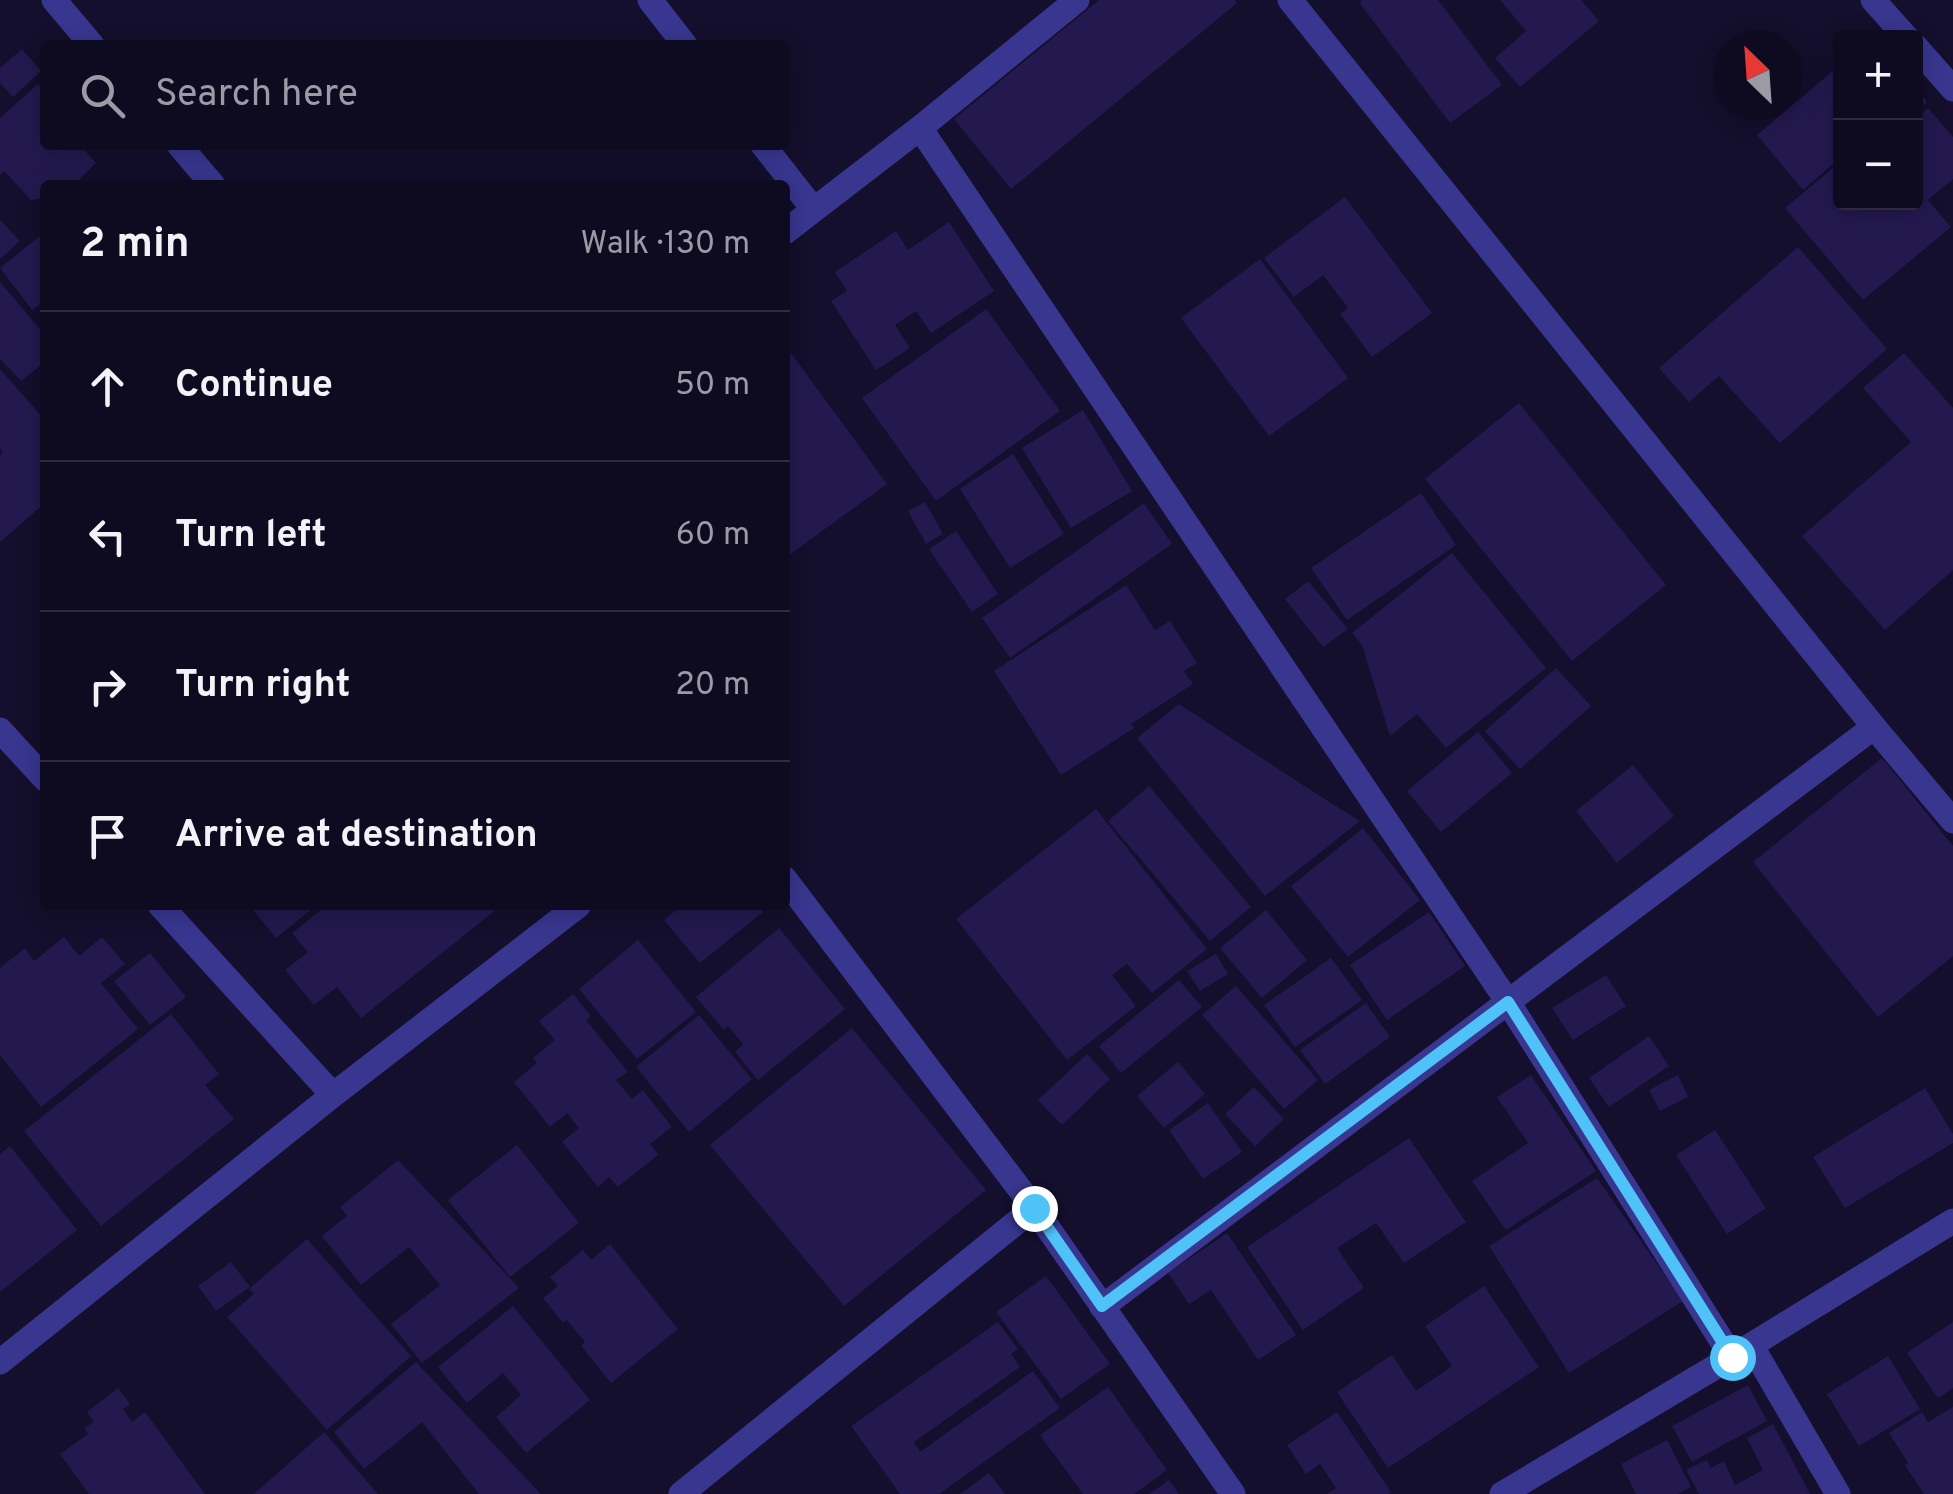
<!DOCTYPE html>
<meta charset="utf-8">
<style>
:root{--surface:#0e0b21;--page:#17142a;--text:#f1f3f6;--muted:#9b9ba5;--line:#2e2b3f}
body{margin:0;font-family:Overpass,sans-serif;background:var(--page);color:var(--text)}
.controls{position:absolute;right:30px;top:30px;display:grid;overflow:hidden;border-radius:10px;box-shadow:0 5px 25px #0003}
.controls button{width:90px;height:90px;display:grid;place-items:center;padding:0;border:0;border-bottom:2px solid var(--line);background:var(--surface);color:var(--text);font:50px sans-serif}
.compass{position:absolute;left:1713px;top:30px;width:90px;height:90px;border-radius:50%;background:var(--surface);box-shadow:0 5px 25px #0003;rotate:335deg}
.stop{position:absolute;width:30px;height:30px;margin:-22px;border:8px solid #4fc3f7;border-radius:50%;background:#fff}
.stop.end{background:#4fc3f7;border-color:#fff;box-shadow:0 2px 10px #0008}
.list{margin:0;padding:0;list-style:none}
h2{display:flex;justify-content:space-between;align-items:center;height:130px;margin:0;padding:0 40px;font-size:42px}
h2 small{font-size:32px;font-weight:400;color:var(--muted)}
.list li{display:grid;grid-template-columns:65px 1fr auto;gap:30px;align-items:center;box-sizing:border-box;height:150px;padding:0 40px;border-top:2px solid var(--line)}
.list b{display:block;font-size:38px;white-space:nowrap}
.list em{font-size:32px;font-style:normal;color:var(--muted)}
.icon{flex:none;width:55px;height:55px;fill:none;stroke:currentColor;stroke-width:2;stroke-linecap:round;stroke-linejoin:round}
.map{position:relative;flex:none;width:1953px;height:1494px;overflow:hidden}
.search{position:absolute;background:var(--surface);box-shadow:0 5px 25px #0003;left:40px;top:40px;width:750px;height:110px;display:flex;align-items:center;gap:25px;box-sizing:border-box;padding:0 35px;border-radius:10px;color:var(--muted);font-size:38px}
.panel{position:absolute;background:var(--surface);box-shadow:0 5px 25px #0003;left:40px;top:180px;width:750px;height:730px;border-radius:10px}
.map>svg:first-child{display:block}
.building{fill:#23194f}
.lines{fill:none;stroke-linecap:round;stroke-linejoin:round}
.minor{stroke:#38368f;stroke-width:25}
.route{stroke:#4fc3f7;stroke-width:12}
</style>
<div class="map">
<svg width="1953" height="1494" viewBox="0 0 1953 1494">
<rect width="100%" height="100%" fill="#130f2c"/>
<!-- building -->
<path class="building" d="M 1099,0 L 1235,0 L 1237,3 L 1011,189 L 954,119 Z
M 1362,0 L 1438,0 L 1502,85 L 1450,123 L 1359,2 Z
M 1500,0 L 1581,0 L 1599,21 L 1520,87 L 1495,58 L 1526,31 Z
M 22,49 L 41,71 L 13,97 L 0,83 L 0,68 Z
M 1840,65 L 1840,158 L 1803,190 L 1757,135 Z
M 38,84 L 45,92 L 45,145 L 80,145 L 96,163 L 73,185 L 45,185 L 45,198 L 31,200 L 4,171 L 0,175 L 0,118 Z
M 1916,89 L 1927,102 L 1916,111 Z
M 1928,108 L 1953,137 L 1953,179 L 1928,200 L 1951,227 L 1863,300 L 1785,208 L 1840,162 L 1840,202 L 1916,202 L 1916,119 Z
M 1345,197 L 1432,313 L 1372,357 L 1340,314 L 1348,308 L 1323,275 L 1294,297 L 1264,258 Z
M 0,220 L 20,241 L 0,259 Z
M 949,222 L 994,291 L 931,333 L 916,311 L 895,325 L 910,348 L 876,370 L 831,301 L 847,291 L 835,272 L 896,231 L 908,250 Z
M 45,232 L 45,311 L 40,304 L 32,310 L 0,268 Z
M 1798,247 L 1887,349 L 1780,443 L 1719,376 L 1689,402 L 1659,368 Z
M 1260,259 L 1348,378 L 1269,436 L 1181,318 Z
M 0,282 L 45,335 L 45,362 L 21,381 L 0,359 Z
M 986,309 L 1060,411 L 936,501 L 862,398 Z
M 785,345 L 887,484 L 785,558 Z
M 1904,353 L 1953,408 L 1953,570 L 1885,630 L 1802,536 L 1911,442 L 1863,388 Z
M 0,369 L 45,420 L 45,503 L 0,542 L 0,455 L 3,452 L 0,448 Z
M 1519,403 L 1666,585 L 1572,661 L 1425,479 Z
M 1083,410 L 1132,491 L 1071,528 L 1022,448 Z
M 1013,454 L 1064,534 L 1010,568 L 960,489 Z
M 1421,493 L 1456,545 L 1347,620 L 1311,568 Z
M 925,502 L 943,534 L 926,544 L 908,511 Z
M 1144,503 L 1172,544 L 1010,658 L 982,618 Z
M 956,531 L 998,594 L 972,612 L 929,549 Z
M 1452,553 L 1546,668 L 1446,748 L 1417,714 L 1390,736 L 1362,645 L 1352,633 Z
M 1308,581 L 1348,629 L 1323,647 L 1285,599 Z
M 1126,585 L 1155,630 L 1170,621 L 1197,663 L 1184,671 L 1193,684 L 1131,724 L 1134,728 L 1061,775 L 994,671 Z
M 1556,668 L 1591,706 L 1520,769 L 1485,731 Z
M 1179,704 L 1320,796 L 1360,821 L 1265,896 L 1137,738 Z
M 1478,732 L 1512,773 L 1441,832 L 1407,791 Z
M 1882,758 L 1953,846 L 1953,956 L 1878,1017 L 1753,862 Z
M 1633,765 L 1674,816 L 1617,863 L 1576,811 Z
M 1149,786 L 1251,907 L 1210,941 L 1108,821 Z
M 1096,809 L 1207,949 L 1152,993 L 1127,964 L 1112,975 L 1136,1006 L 1067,1060 L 956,919 Z
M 1363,828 L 1420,900 L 1348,957 L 1291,886 Z
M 249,905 L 317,905 L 276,938 Z
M 327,905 L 502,905 L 361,1018 L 337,987 L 314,1005 L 285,970 L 308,952 L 292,933 Z
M 682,905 L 757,905 L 763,912 L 700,963 L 664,920 Z
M 1266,910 L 1307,960 L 1262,998 L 1220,948 Z
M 1429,912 L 1465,966 L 1387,1020 L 1350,965 Z
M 779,928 L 845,1009 L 758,1080 L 735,1052 L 743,1044 L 728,1026 L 724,1030 L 696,997 Z
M 64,937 L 79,956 L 102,937 L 125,964 L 101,983 L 138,1029 L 41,1107 L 0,1055 L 0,968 L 25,948 L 34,961 Z
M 638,940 L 696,1012 L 637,1059 L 579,989 Z
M 150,953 L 186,997 L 150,1025 L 114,981 Z
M 1216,954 L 1228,974 L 1200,991 L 1187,971 Z
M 1331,958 L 1362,1000 L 1295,1047 L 1264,1005 Z
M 1606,975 L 1626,1006 L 1573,1040 L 1552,1008 Z
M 1179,980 L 1202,1007 L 1121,1073 L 1099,1046 Z
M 1236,986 L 1318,1080 L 1284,1109 L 1202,1015 Z
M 573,994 L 591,1016 L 586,1020 L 628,1072 L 616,1080 L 632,1099 L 643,1090 L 672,1127 L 650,1144 L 658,1155 L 618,1187 L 609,1177 L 598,1187 L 562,1142 L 579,1128 L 567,1113 L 550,1127 L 514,1082 L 537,1063 L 533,1058 L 555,1040 L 539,1021 Z
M 1366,1003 L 1390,1037 L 1325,1084 L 1300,1050 Z
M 171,1014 L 219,1074 L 205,1085 L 234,1119 L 101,1226 L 24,1131 Z
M 699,1015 L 752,1079 L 689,1132 L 636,1067 Z
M 852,1028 L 986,1190 L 844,1306 L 710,1145 Z
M 1649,1036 L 1669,1066 L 1609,1107 L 1589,1078 Z
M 1087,1054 L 1110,1079 L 1062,1125 L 1038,1100 Z
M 1178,1062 L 1205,1094 L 1164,1128 L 1137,1096 Z
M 1531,1075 L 1596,1171 L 1506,1230 L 1472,1181 L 1528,1143 L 1497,1097 Z
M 1678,1075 L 1688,1097 L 1660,1111 L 1649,1090 Z
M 1254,1087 L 1284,1119 L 1255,1146 L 1225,1114 Z
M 1925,1088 L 1953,1134 L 1953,1143 L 1845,1208 L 1813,1157 Z
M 1208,1103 L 1242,1152 L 1203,1179 L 1169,1130 Z
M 1715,1130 L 1766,1208 L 1727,1234 L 1676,1155 Z
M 1409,1138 L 1466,1222 L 1404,1263 L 1376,1223 L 1337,1248 L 1364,1288 L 1303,1330 L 1247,1247 Z
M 517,1145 L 579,1223 L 510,1277 L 448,1200 Z
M 10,1146 L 77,1230 L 0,1292 L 0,1154 Z
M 398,1160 L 519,1288 L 422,1363 L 391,1324 L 440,1285 L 409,1247 L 361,1285 L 322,1236 L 347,1216 L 340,1207 Z
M 1597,1178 L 1683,1301 L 1569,1373 L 1489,1246 Z
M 1227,1233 L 1296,1335 L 1258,1360 L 1211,1290 L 1189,1304 L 1168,1273 Z
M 307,1239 L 411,1356 L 327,1430 L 227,1317 L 254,1294 L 249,1289 Z
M 610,1244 L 678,1329 L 611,1383 L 581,1346 L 585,1342 L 567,1320 L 563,1323 L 543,1298 L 558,1286 L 550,1277 L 583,1250 L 591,1260 Z
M 231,1262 L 250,1287 L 216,1311 L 198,1286 Z
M 1046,1276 L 1110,1364 L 1061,1399 L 996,1312 Z
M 1484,1286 L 1539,1367 L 1388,1468 L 1337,1392 L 1392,1355 L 1416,1391 L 1452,1366 L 1425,1326 Z
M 513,1306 L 590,1400 L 526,1453 L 496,1417 L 521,1395 L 503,1373 L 467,1403 L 438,1367 Z
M 998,1322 L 1018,1349 L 1011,1354 L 1020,1367 L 914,1442 L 920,1452 L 1033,1371 L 1060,1408 L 939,1494 L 900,1494 L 851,1426 Z
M 1953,1322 L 1953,1388 L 1938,1398 L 1907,1353 Z
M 1888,1356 L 1920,1409 L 1859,1446 L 1827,1394 Z
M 416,1362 L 541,1494 L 479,1494 L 422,1422 L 364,1469 L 334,1432 Z
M 1748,1385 L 1767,1421 L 1692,1462 L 1672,1426 Z
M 1108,1387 L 1167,1470 L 1134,1494 L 1083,1494 L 1040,1435 Z
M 118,1388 L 130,1404 L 123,1409 L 132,1422 L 145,1412 L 205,1494 L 89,1494 L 60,1454 L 88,1434 L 84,1428 L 94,1422 L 87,1412 Z
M 1953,1407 L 1953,1494 L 1924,1494 L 1905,1465 L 1908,1463 L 1889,1433 L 1922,1412 L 1928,1422 Z
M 1337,1412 L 1391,1492 L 1388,1494 L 1327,1494 L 1336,1488 L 1320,1464 L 1306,1474 L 1287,1445 Z
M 1773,1424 L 1810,1494 L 1699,1494 L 1686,1470 L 1707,1460 L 1711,1468 L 1724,1461 L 1735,1485 L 1763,1470 L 1747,1438 Z
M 324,1432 L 378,1494 L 254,1494 Z
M 1667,1440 L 1691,1487 L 1678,1494 L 1636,1494 L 1621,1464 Z
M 989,1473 L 1005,1494 L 960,1494 Z
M 1169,1480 L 1179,1494 L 1149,1494 Z"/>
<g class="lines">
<!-- minor -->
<path class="minor" d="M 54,0 L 92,45
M 650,0 L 685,45
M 1290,0 L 1874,727 L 1953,821
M 1873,0 L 1907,38
M 1916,47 L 1953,89
M 920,128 L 1508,1002 L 1732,1357
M 179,145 L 213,185
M 763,145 L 814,210
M 785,232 L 920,128 L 1077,0
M 0,730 L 45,779
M 785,879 L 1034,1208 L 1233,1494
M 160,905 L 333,1095
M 1102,1307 L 1874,727
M 1751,1345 L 1838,1494
M 0,1362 L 333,1095 L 579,905
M 681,1494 L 1034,1208
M 1502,1494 L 1732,1357 L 1953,1221"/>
</g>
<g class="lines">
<!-- route -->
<path class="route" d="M 1034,1208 L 1102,1306 L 1508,1002 L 1732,1357"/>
</g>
</svg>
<div class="controls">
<button>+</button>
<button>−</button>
</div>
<svg class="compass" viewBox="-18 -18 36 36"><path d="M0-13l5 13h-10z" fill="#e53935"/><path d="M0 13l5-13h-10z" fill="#9b9ba5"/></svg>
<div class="stop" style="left:1732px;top:1357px"></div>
<div class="stop end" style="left:1034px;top:1208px"></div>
<div class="search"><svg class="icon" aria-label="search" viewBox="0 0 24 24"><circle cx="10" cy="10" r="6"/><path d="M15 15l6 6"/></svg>Search here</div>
<section class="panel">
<h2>2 min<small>Walk · 130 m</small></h2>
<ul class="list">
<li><svg class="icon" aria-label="ahead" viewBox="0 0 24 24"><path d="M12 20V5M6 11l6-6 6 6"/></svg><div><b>Continue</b></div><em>50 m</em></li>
<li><svg class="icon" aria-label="left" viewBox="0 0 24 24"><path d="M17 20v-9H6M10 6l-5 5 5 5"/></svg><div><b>Turn left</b></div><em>60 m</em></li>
<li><svg class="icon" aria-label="right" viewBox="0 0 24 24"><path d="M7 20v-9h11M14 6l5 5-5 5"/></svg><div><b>Turn right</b></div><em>20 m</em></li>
<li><svg class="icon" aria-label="arrive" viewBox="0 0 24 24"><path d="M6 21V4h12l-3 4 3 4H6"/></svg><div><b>Arrive at destination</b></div></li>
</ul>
</section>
</div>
